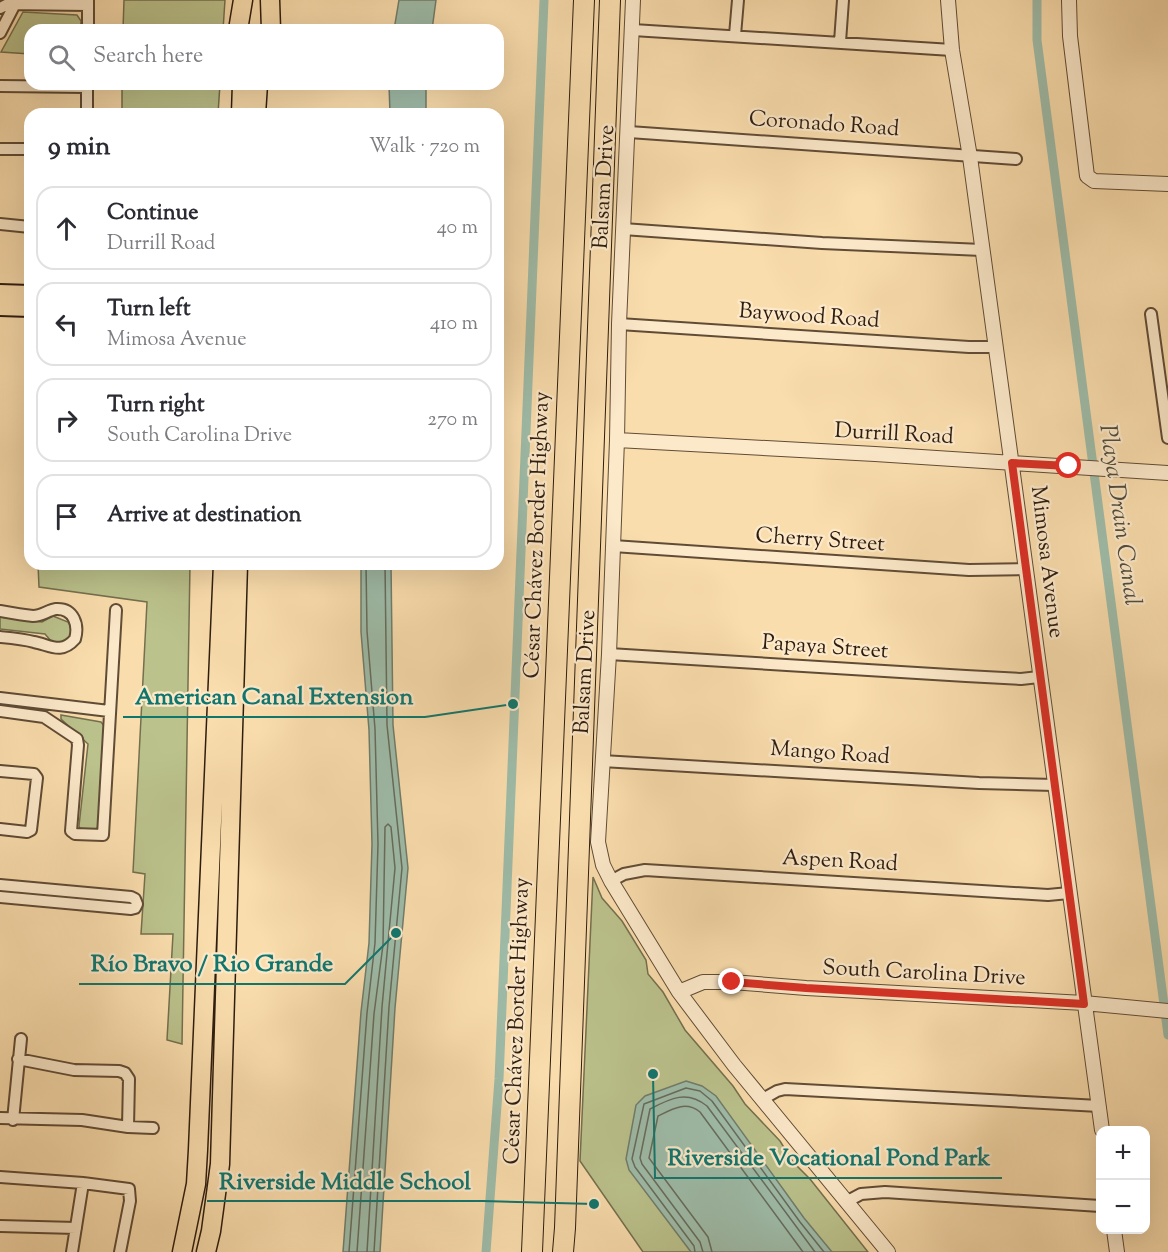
<!DOCTYPE html>
<meta charset="utf-8">
<style>
:root{--surface:#fff;--page:#f2f2f3;--text:#2b2b33;--muted:#7c7c81;--line:#e1e1e2}
body{margin:0;font-family:"Sorts Mill Goudy",serif;background:var(--page);color:var(--text)}
.controls{position:absolute;right:18px;bottom:18px;display:grid;overflow:hidden;border-radius:12px;box-shadow:0 6px 24px #0002}
.controls button{width:54px;height:54px;display:grid;place-items:center;padding:0;border:0;border-bottom:2px solid var(--line);background:var(--surface);color:var(--text);font:30px sans-serif}
.stop{position:absolute;width:18px;height:18px;margin:-14px;border:4px solid #d93025;border-radius:50%;background:#fff}
.stop.end{background:#d93025;border-color:#fff;box-shadow:0 2px 6px #0008}
.list{margin:0;padding:0;list-style:none}
h2{display:flex;justify-content:space-between;align-items:center;height:78px;margin:0;padding:0 24px;font-size:26px}
h2 small{font-size:20px;font-weight:400;color:var(--muted)}
.list li{display:grid;grid-template-columns:39px 1fr auto;gap:18px;align-items:center;box-sizing:border-box;height:84px;margin:0 12px 12px;padding:0 12px;border:2px solid var(--line);border-radius:18px}
.list b{display:block;font-size:22px;white-space:nowrap}
.list p{margin:0;font-size:20px;white-space:nowrap;color:var(--muted)}
.list em{font-size:20px;font-style:normal;color:var(--muted)}
.icon{flex:none;width:33px;height:33px;fill:none;stroke:currentColor;stroke-width:2;stroke-linecap:round;stroke-linejoin:round}
.map{position:relative;flex:none;width:1168px;height:1252px;overflow:hidden}
.search{position:absolute;background:var(--surface);box-shadow:0 6px 24px #0002;left:24px;top:24px;width:480px;height:66px;display:flex;align-items:center;gap:15px;box-sizing:border-box;padding:0 21px;border-radius:18px;color:var(--muted);font-size:22px}
.panel{position:absolute;background:var(--surface);box-shadow:0 6px 24px #0002;left:24px;top:108px;width:480px;height:462px;border-radius:18px}
.map>svg:first-child{display:block}
.green{fill:#bbc28c;stroke:#746f4e;stroke-width:1.5}
.water{fill:#9ebca9;stroke:#717c6b;stroke-width:1.5}
.lines{fill:none;stroke-linecap:round;stroke-linejoin:round}
.shore{stroke:#666c5c;stroke-width:1.5}
.canal{stroke:#9ebca9;stroke-width:9}
.minor-casing{stroke:#604c36;stroke-width:14}
.tertiary-casing{stroke:#604c36;stroke-width:16}
.primary-casing{stroke:#2d1c0f;stroke-width:20}
.trunk-casing{stroke:#2d1c0f;stroke-width:21}
.motorway-casing{stroke:#2d1c0f;stroke-width:22}
.minor{stroke:#fce9ca;stroke-width:10}
.tertiary{stroke:#fce9ca;stroke-width:14}
.primary{stroke:#faddad;stroke-width:16}
.trunk{stroke:#faddad;stroke-width:18}
.motorway{stroke:#faddad;stroke-width:20}
.route{stroke:#d93025;stroke-width:8}
.labels{text-anchor:middle;dominant-baseline:central;stroke-width:4.5;stroke-linejoin:round;paint-order:stroke}
.street-label{font-size:22px;fill:#2d1c0f;stroke:#fce9ca}
.water-label{font-size:24px;font-style:italic;fill:#4f4c3d;stroke:#fce9ca}
.leader{fill:none;stroke:#0f766e;stroke-width:2}
.callout-dot{fill:#0f766e;stroke:#fce9ca;stroke-width:2}
.callout-label{font-size:24px;text-anchor:middle;font-weight:bold;fill:#0f766e;stroke:#fce9ca;stroke-width:4.5;stroke-linejoin:round;paint-order:stroke}
</style>
<div class="map">
<svg width="1168" height="1252" viewBox="0 0 1168 1252">
<rect width="100%" height="100%" fill="#faddad"/>
<filter id="stains"><feTurbulence type="fractalNoise" baseFrequency=".00333" numOctaves="4"/><feColorMatrix values="0 0 0 0 .2 0 0 0 0 .09 0 0 0 0 .02 0 0 0 .5 -.17"/></filter>
<radialGradient id="worn" r=".72"><stop offset=".6" stop-color="#630" stop-opacity="0"/><stop offset="1" stop-color="#630" stop-opacity=".3"/></radialGradient>
<!-- green -->
<path class="green" d="M 124,0 L 225,0 L 223,30 L 123,30 Z
M 23,12 L 77,15 L 81,21 L 80,30 L 30,30 L 30,54 L 1,52 Z
M 122,84 L 220,84 L 218,114 L 122,114 Z
M 38,564 L 190,564 L 182,1044 L 167,1040 L 173,934 L 141,934 L 145,874 L 133,872 L 147,602 L 39,587 Z
M 53,616 L 68,622 L 72,629 L 70,637 L 62,645 L 51,641 L 45,634 L 0,629 L 0,617 L 42,622 Z
M 61,715 L 101,722 L 105,727 L 99,827 L 96,830 L 81,830 L 79,826 L 88,744 L 61,719 Z
M 593,877 L 602,898 L 622,921 L 646,960 L 648,974 L 663,992 L 685,1030 L 733,1086 L 745,1104 L 780,1141 L 793,1162 L 810,1179 L 868,1252 L 643,1252 L 580,1161 Z"/>
<!-- water -->
<path class="water" d="M 399,0 L 436,0 L 432,30 L 394,30 Z
M 389,84 L 426,84 L 426,114 L 390,114 Z
M 361,564 L 391,564 L 393,725 L 408,868 L 395,1008 L 380,1252 L 343,1252 L 361,1012 L 369,943 L 372,844 L 369,730 L 361,632 Z
M 686,1081 L 702,1086 L 716,1096 L 804,1218 L 832,1252 L 691,1252 L 629,1170 L 626,1159 L 636,1105 L 645,1096 Z"/>
<g class="lines">
<!-- shore -->
<path class="shore" d="M 349,1252 L 367,1013 L 375,943 L 378,844 L 375,729 L 367,631 L 366,564
M 357,1252 L 374,1014 L 383,945 L 385,827 L 388,824 L 391,827 L 395,868 L 382,1007 L 367,1252
M 374,1252 L 389,1007 L 402,868 L 387,725 L 385,564
M 695,1252 L 694,1246 L 635,1167 L 632,1159 L 644,1104 L 686,1088 L 700,1091 L 712,1101 L 800,1222 L 824,1252
M 703,1252 L 700,1242 L 642,1164 L 640,1158 L 650,1109 C 671,1098 687,1090 707,1106 L 815,1252
M 712,1252 L 708,1237 L 649,1158 L 658,1116 C 674,1108 686,1101 700,1112 L 803,1252"/>
<!-- canal -->
<path class="canal" d="M 1037,0 L 1037,40 L 1168,1035
M 486,1252 L 499,1079 L 544,0"/>
<!-- minor casing -->
<g class="minor-casing">
<path id="minor" d="M 0,8 L 8,4 L 88,5
M 88,30 L 88,0
M 633,30 L 952,50
M 0,33 L 15,4
M 735,35 L 738,0
M 840,42 L 843,0
M 0,86 L 87,87
M 87,114 L 87,84
M 629,132 L 1016,159
M 0,149 L 30,149
M 0,224 L 30,227
M 623,229 L 822,243 L 982,250
M 1151,314 L 1168,438
M 619,324 L 969,347 L 995,347
M 613,546 L 969,570 L 1026,569
M 0,611 C 11,613 22,615 33,616 C 42,616 48,610 56,609 C 74,608 79,625 75,639 C 61,655 50,645 34,642 C 23,639 11,638 0,637
M 609,654 L 966,676 L 1021,679 L 1039,677
M 0,698 L 109,711
M 0,711 L 44,717 L 77,739 L 78,745 L 71,831 L 75,834 L 103,835 L 116,610
M 602,761 L 979,783 L 1054,785
M 0,771 L 34,774 L 37,778 L 31,830 L 27,832 L 0,829
M 611,881 L 624,874 L 645,870 L 1048,895 L 1069,893
M 0,885 L 131,897 L 135,899 L 137,904 L 135,908 L 131,909 L 0,897
M 18,1059 L 74,1070 L 119,1071 L 125,1073 L 129,1079 L 128,1127
M 763,1099 L 777,1091 L 785,1089 L 1099,1106
M 0,1118 L 82,1120 L 128,1127 L 153,1128
M 13,1120 L 21,1039
M 0,1177 L 83,1183 L 129,1189 L 130,1201 L 120,1252
M 846,1202 L 861,1194 L 885,1192 L 1100,1206
M 0,1226 L 76,1228
M 72,1252 L 83,1183"/>
</g>
<!-- tertiary casing -->
<g class="tertiary-casing">
<path id="tertiary" d="M 633,0 L 619,324 L 617,440 L 609,654 L 598,842 L 603,865 L 611,881 L 679,992 L 734,1065 L 888,1252
M 948,0 L 952,50 L 970,157 L 1102,1130
M 1069,0 L 1070,36 L 1087,176 L 1094,181 L 1168,184
M 617,440 L 875,454 L 1168,473
M 679,992 L 703,982 L 732,982 L 806,988 L 1084,1003 L 1168,1011
M 1114,1230 L 1117,1252"/>
</g>
<!-- primary casing -->
<g class="primary-casing">
<path id="primary" d="M 0,293 L 30,294
M 0,307 L 30,308"/>
</g>
<!-- trunk casing -->
<g class="trunk-casing">
<path id="trunk" d="M 270,0 L 271,30
M 238,30 L 243,0
M 241,114 L 242,84
M 256,114 L 258,84
M 182,1252 L 196,1184 L 198,1150 L 223,564
M 206,1252 L 211,1231 L 220,1164 L 238,564"/>
</g>
<!-- motorway casing -->
<g class="motorway-casing">
<path id="motorway" d="M 532,1252 L 584,0
M 563,1252 L 565,1228 L 610,0"/>
</g>
<!-- minor -->
<use href="#minor" class="minor"/>
<!-- tertiary -->
<use href="#tertiary" class="tertiary"/>
<!-- primary -->
<use href="#primary" class="primary"/>
<!-- trunk -->
<use href="#trunk" class="trunk"/>
<!-- motorway -->
<use href="#motorway" class="motorway"/>
</g>
<g class="lines">
<!-- route -->
<path class="route" d="M 732,982 L 806,988 L 1084,1004 L 1012,463 L 1069,466"/>
</g>
<g class="labels">
<!-- street labels -->
<g class="street-label">
<text transform="translate(824 125) rotate(4)">Coronado Road</text>
<text transform="translate(605 187) rotate(-87)">Balsam Drive</text>
<text transform="translate(809 317) rotate(4)">Baywood Road</text>
<text transform="translate(894 435) rotate(3)">Durrill Road</text>
<text transform="translate(538 535) rotate(-88)">César Chávez Border Highway</text>
<text transform="translate(820 541) rotate(4)">Cherry Street</text>
<text transform="translate(1046 562) rotate(83)">Mimosa Avenue</text>
<text transform="translate(825 648) rotate(4)">Papaya Street</text>
<text transform="translate(586 672) rotate(-87)">Balsam Drive</text>
<text transform="translate(830 754) rotate(4)">Mango Road</text>
<text transform="translate(840 862) rotate(3)">Aspen Road</text>
<text transform="translate(924 974) rotate(3)">South Carolina Drive</text>
<text transform="translate(518 1021) rotate(-88)">César Chávez Border Highway</text>
</g>
<!-- water labels -->
<g class="water-label">
<text transform="translate(1119 515) rotate(82)">Playa Drain Canal</text>
</g>
</g>
<!-- callouts -->
<path class="leader" d="M513 704L425 717H123M396 933L345 984H79M653 1074L655 1178H1002M594 1204L483 1201H207"/>
<g class="callout-dot">
<circle cx="513" cy="704" r="6"/>
<circle cx="396" cy="933" r="6"/>
<circle cx="653" cy="1074" r="6"/>
<circle cx="594" cy="1204" r="6"/>
</g>
<g class="callout-label">
<text x="274" y="704">American Canal Extension</text>
<text x="212" y="971">Río Bravo / Rio Grande</text>
<text x="829" y="1165">Riverside Vocational Pond Park</text>
<text x="345" y="1189">Riverside Middle School</text>
</g>
<rect width="100%" height="100%" filter="url(#stains)"/>
<rect width="100%" height="100%" fill="url(#worn)"/>
</svg>
<div class="controls">
<button>+</button>
<button>−</button>
</div>
<div class="stop" style="left:1069px;top:466px"></div>
<div class="stop end" style="left:732px;top:982px"></div>
<div class="search"><svg class="icon" aria-label="search" viewBox="0 0 24 24"><circle cx="10" cy="10" r="6"/><path d="M15 15l6 6"/></svg>Search here</div>
<section class="panel">
<h2>9 min<small>Walk · 720 m</small></h2>
<ul class="list">
<li><svg class="icon" aria-label="ahead" viewBox="0 0 24 24"><path d="M12 20V5M6 11l6-6 6 6"/></svg><div><b>Continue</b><p>Durrill Road</p></div><em>40 m</em></li>
<li><svg class="icon" aria-label="left" viewBox="0 0 24 24"><path d="M17 20v-9H6M10 6l-5 5 5 5"/></svg><div><b>Turn left</b><p>Mimosa Avenue</p></div><em>410 m</em></li>
<li><svg class="icon" aria-label="right" viewBox="0 0 24 24"><path d="M7 20v-9h11M14 6l5 5-5 5"/></svg><div><b>Turn right</b><p>South Carolina Drive</p></div><em>270 m</em></li>
<li><svg class="icon" aria-label="arrive" viewBox="0 0 24 24"><path d="M6 21V4h12l-3 4 3 4H6"/></svg><div><b>Arrive at destination</b></div></li>
</ul>
</section>
</div>
